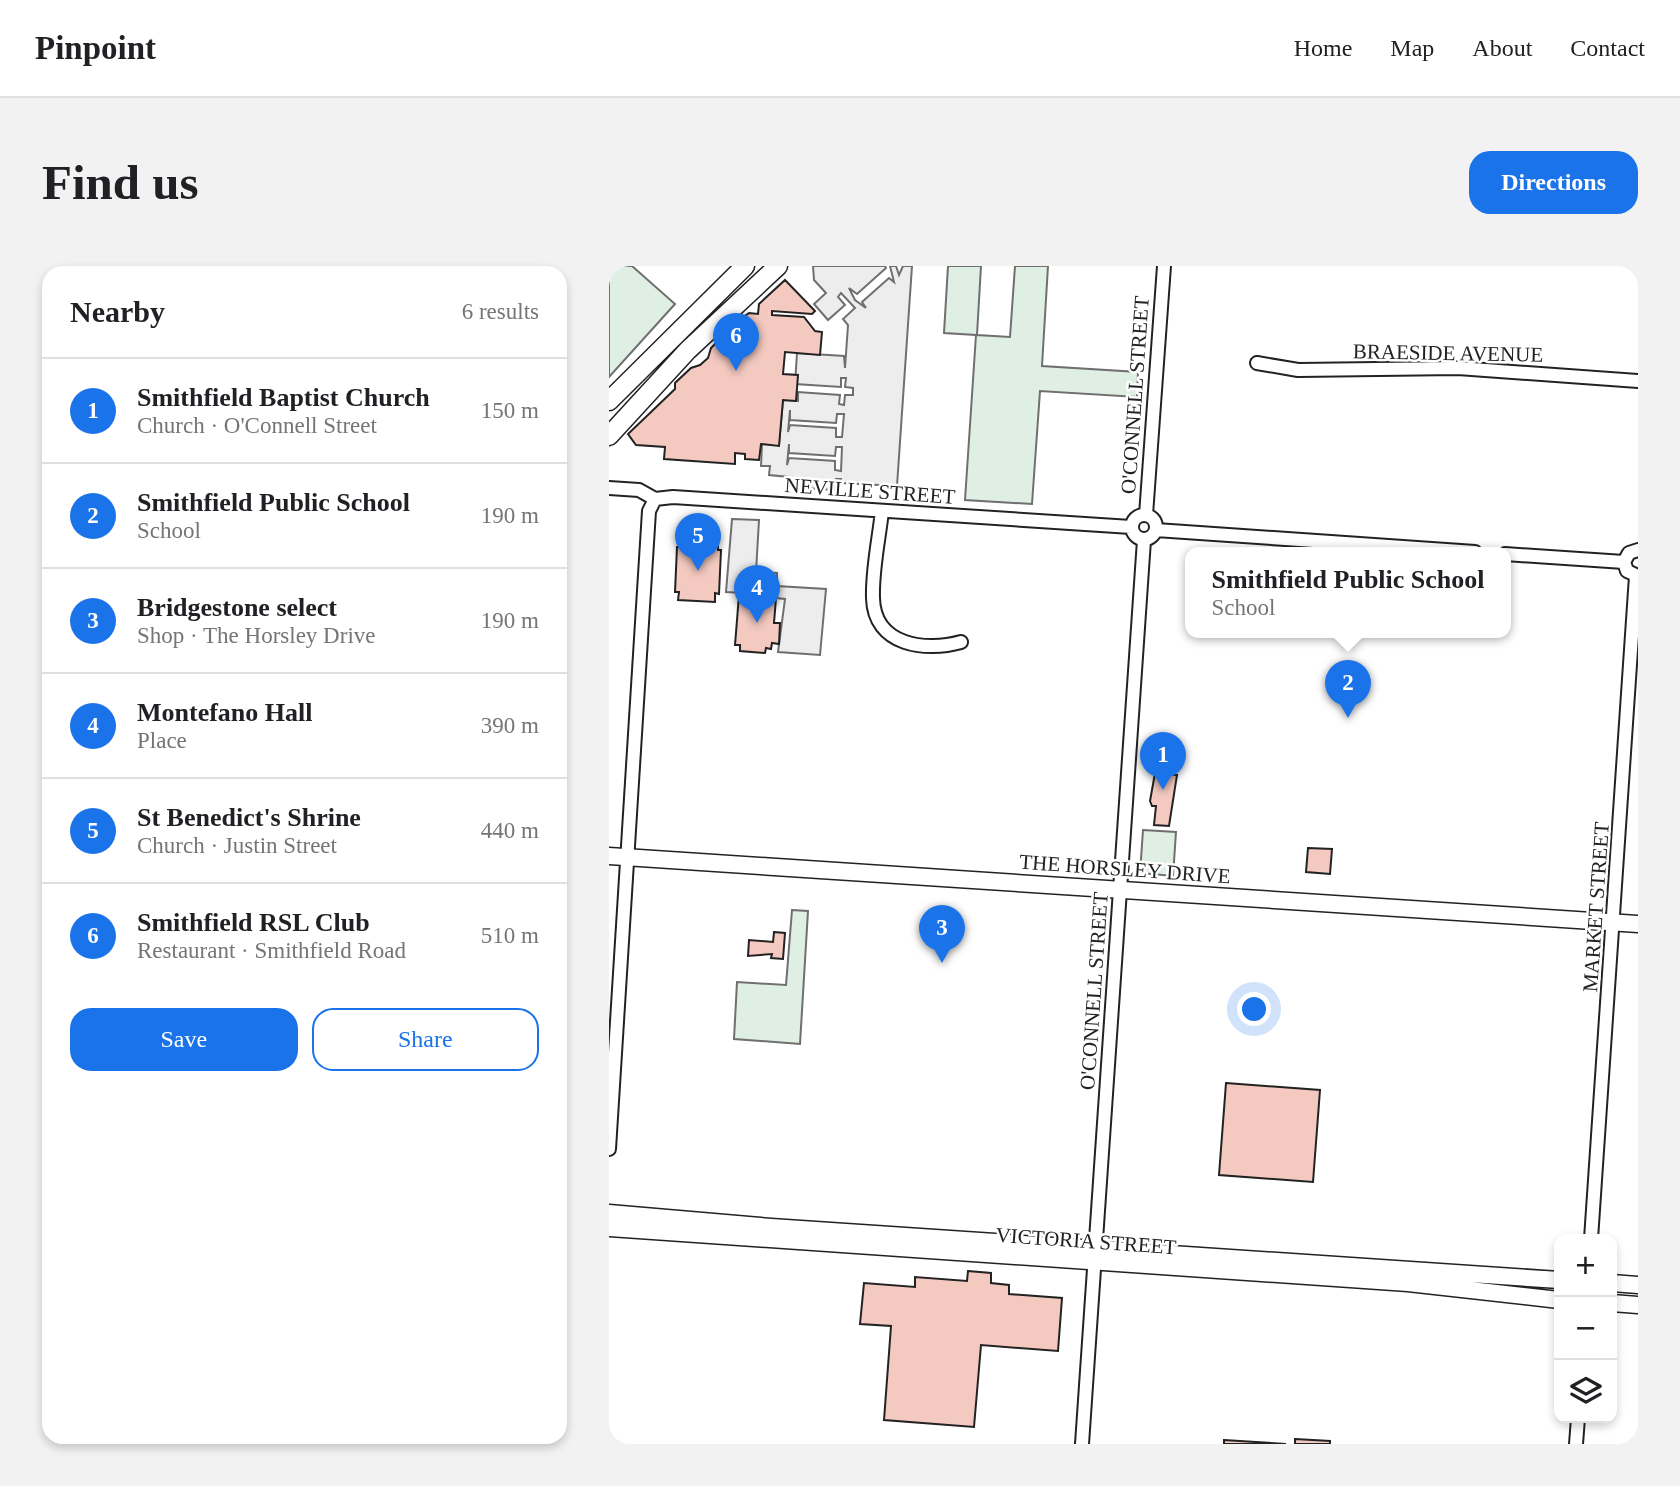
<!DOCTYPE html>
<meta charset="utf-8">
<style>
:root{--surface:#fff;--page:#f2f2f2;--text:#202124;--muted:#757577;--line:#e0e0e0;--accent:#1a73e8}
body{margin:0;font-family:"Times New Roman",serif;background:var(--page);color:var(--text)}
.controls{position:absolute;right:21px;bottom:21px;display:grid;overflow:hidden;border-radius:14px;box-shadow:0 4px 10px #0003}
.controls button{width:63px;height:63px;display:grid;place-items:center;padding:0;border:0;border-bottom:2px solid var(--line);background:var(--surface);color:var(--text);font:35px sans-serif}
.you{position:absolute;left:646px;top:744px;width:24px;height:24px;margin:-18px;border:5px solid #fff;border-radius:50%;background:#1a73e8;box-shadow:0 0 0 10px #1a73e833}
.badge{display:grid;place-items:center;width:46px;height:46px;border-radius:50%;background:var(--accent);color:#fff;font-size:23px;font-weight:700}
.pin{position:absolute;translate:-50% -58px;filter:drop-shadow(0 2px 4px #0008)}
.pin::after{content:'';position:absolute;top:37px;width:24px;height:21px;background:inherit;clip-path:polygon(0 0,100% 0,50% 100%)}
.popup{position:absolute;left:576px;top:281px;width:326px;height:91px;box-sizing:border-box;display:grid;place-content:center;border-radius:14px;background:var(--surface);filter:drop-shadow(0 2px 5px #0005);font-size:23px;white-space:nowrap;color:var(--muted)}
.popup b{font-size:26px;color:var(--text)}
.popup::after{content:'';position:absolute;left:50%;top:100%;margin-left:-14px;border:14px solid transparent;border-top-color:var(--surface)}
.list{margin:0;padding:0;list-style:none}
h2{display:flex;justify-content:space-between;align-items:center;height:91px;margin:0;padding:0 28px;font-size:30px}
h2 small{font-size:23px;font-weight:400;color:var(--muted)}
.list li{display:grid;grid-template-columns:46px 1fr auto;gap:21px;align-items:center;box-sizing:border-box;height:105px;padding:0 28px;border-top:2px solid var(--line)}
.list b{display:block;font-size:26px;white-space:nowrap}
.list p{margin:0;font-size:23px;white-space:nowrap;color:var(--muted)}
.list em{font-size:23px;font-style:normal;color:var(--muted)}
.actions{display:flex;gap:14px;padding:21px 28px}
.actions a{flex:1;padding:16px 0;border:2px solid var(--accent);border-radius:21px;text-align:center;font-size:24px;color:var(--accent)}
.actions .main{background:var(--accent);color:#fff}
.icon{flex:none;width:38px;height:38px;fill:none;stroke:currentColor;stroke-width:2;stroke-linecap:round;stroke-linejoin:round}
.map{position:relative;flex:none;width:1029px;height:1178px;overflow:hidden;border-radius:21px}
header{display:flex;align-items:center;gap:42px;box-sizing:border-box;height:98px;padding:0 35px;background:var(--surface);border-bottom:2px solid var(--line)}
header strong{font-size:33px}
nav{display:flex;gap:38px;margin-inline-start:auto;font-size:24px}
.intro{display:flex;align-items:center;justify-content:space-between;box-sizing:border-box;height:168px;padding:0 42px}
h1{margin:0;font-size:49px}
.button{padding:18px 32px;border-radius:21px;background:var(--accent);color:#fff;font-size:24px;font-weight:700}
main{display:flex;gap:42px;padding:0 42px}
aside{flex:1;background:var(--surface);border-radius:21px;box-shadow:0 4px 10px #0003}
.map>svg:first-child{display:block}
.green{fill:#e0efe3;stroke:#6f6f6f;stroke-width:2}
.parking{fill:#ededed;stroke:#6f6f6f;stroke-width:2;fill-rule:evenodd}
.building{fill:#f3c9c0;stroke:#222;stroke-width:2}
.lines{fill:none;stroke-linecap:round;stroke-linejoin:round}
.minor-casing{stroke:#222;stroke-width:16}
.major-casing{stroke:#222;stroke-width:19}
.highway-casing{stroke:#222;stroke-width:21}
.minor{stroke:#fff;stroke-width:12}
.major{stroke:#fff;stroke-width:16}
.highway{stroke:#fff;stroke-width:18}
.labels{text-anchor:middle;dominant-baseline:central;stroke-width:5;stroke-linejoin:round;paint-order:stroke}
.street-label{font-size:21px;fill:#222;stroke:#fff}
</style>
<header>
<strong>Pinpoint</strong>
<nav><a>Home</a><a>Map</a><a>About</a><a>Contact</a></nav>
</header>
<div class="intro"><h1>Find us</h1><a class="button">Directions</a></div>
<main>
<aside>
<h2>Nearby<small>6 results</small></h2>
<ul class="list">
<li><span class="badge">1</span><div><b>Smithfield Baptist Church</b><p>Church · O'Connell Street</p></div><em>150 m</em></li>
<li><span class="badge">2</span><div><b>Smithfield Public School</b><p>School</p></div><em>190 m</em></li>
<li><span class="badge">3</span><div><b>Bridgestone select</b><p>Shop · The Horsley Drive</p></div><em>190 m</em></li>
<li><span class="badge">4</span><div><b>Montefano Hall</b><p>Place</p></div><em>390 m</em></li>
<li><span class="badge">5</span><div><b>St Benedict's Shrine</b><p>Church · Justin Street</p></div><em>440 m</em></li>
<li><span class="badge">6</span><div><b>Smithfield RSL Club</b><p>Restaurant · Smithfield Road</p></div><em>510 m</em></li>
</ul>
<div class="actions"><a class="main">Save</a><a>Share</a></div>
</aside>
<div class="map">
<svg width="1029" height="1178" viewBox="0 0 1029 1178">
<rect width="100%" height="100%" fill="#fff"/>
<!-- green -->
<path class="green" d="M 8,0 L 23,0 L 66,38 L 0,111 L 0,9 Z
M 339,0 L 372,0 L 368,69 L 401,71 L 406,0 L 439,0 L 433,100 L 529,106 L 528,131 L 431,125 L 423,238 L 356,234 L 367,69 L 335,67 Z
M 534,564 L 567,566 L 564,610 L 531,607 Z
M 183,644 L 199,645 L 191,778 L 125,773 L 128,716 L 177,719 Z"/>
<!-- parking -->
<path class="parking" d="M 204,0 L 276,0 L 277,2 L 248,28 L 240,22 L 246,34 L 257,42 L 253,36 L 280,12 L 285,16 L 281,0 L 287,0 L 290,9 L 294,0 L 303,0 L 288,220 L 232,217 L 232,213 L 227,213 L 226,224 L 180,221 L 180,211 L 160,209 L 161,200 L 152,200 L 153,178 L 170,179 L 174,134 L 189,135 L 189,126 L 231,129 L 230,138 L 235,139 L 236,129 L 244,129 L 244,122 L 236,121 L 237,112 L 232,112 L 232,121 L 186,118 L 188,87 L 235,90 L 236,102 L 239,59 L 234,53 L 246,42 L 232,27 L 229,31 L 236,39 L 219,54 L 205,38 L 217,27 L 205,14 ZM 181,144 L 181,154 L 227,157 L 228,148 L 235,148 L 233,171 L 227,171 L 227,162 L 181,159 L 179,166 ZM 180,178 L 180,187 L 226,190 L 227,181 L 233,181 L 232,205 L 226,204 L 226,195 L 180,192 L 178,199 Z
M 123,253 L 150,254 L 147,306 L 168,307 L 168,320 L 217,323 L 211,389 L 169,386 L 176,333 L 167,332 L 167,329 L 117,326 Z"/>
<!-- building -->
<path class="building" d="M 176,14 L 206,45 L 203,48 L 163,45 L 163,49 L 195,51 L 206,65 L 213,66 L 211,89 L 176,86 L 174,108 L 189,109 L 187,135 L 174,134 L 170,180 L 152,178 L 150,194 L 136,193 L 136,188 L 126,187 L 126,198 L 55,193 L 56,181 L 27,179 L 19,168 L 66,123 L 66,117 L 82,102 L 91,99 L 99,92 L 102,82 L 108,76 L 113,76 L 114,69 L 125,58 L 140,47 L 149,48 L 150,38 Z
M 85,262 L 98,263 L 98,275 L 109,276 L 109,284 L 112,284 L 110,328 L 106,327 L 106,336 L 69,334 L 70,326 L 66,326 L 68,281 L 72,281 L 73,274 L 84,274 Z
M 145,327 L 167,332 L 165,357 L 171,357 L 170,378 L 163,377 L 162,383 L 157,382 L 156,387 L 131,385 L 131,379 L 126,379 L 130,329 L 144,330 Z
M 546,507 L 568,509 L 560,560 L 545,559 L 547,540 L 543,540 L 541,535 Z
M 699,582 L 723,583 L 721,608 L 697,606 Z
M 165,666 L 176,667 L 174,693 L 162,692 L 163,688 L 139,690 L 140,674 L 164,676 Z
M 617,817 L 711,824 L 704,916 L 610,909 Z
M 359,1005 L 382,1007 L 382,1017 L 400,1019 L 400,1028 L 453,1032 L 449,1085 L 372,1079 L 365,1161 L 275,1154 L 282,1060 L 251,1058 L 255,1017 L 306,1021 L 306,1011 L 358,1015 Z
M 686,1173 L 721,1175 L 721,1178 L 686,1178 Z
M 615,1174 L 677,1178 L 615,1178 Z"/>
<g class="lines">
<!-- minor casing -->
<g class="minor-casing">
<path id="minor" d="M 648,97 L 689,104 L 849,102 L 1029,115
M 0,222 L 30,224 L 46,233 L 64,231 L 522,261
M 273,245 C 270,273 263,304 264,332 C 265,380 317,386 352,376
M523 261a12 12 0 1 1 24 0a12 12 0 1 1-24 0Z
M 537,249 L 555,0
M 547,264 L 866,286
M 1029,284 L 1020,287 L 1015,296 L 1018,305 L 1029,310
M 896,288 L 1015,296
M 0,883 L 40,245 L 46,233
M 982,973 L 1027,310
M 473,1178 L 535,274
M 967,1178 L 969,1152"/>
</g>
<!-- major casing -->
<g class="major-casing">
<path id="major" d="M 0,590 L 1029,658
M 0,947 L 162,961 L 950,1014
M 0,962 L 799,1017 L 950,1034
M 1003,1017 L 1029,1019
M 1003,1037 L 1029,1039"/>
</g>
<!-- highway casing -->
<g class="highway-casing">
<path id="highway" d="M 0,135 L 136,0
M 0,170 L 79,84 L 169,0"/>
</g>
<!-- minor -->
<use href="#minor" class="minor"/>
<!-- major -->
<use href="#major" class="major"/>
<!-- highway -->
<use href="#highway" class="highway"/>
</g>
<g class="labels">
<!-- street labels -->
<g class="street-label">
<text transform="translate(839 87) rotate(1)">BRAESIDE AVENUE</text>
<text transform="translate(526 129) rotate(-86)">O'CONNELL STREET</text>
<text transform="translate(261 225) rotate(4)">NEVILLE STREET</text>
<text transform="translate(516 603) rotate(4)">THE HORSLEY DRIVE</text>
<text transform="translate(987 641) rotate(-86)">MARKET STREET</text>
<text transform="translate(485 725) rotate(-86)">O'CONNELL STREET</text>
<text transform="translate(477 975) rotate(4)">VICTORIA STREET</text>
</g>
</g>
</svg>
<div class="controls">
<button>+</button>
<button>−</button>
<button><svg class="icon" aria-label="layers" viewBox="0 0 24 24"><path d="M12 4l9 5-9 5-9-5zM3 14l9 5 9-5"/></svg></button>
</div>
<div class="you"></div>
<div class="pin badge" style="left:554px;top:524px">1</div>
<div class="pin badge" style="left:739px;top:452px">2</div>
<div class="popup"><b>Smithfield Public School</b>School</div>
<div class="pin badge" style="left:333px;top:697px">3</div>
<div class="pin badge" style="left:148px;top:357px">4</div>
<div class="pin badge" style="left:89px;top:305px">5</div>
<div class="pin badge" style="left:127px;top:105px">6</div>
</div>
</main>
